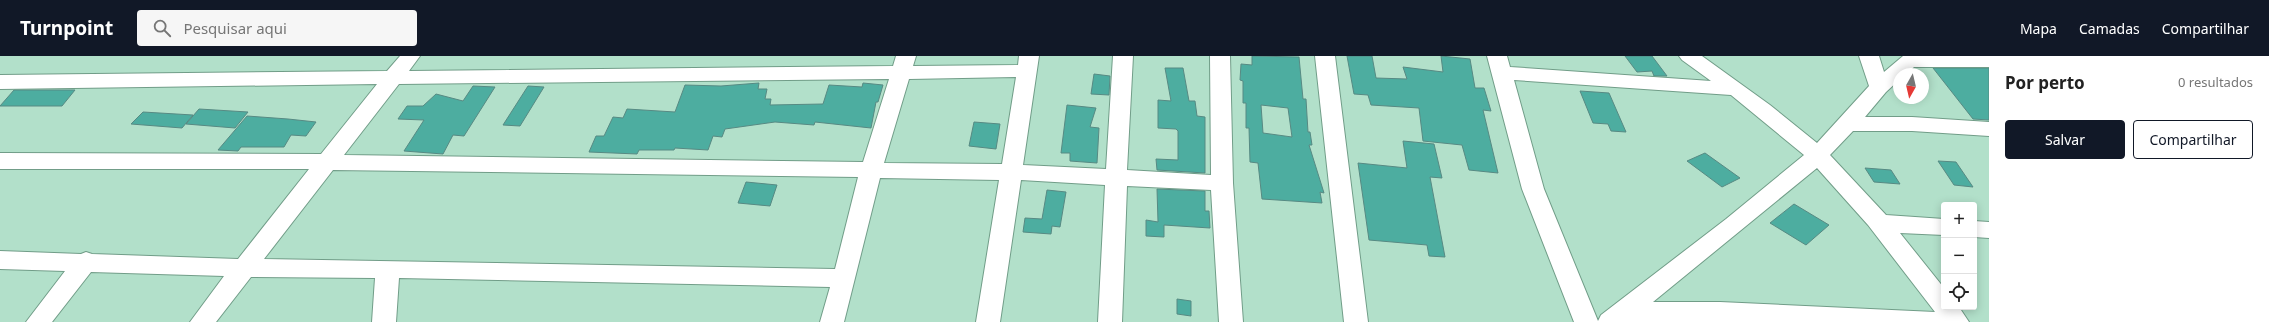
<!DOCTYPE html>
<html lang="pt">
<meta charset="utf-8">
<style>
:root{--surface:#fff;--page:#f6f6f6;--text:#222;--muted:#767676;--line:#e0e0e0;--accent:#111827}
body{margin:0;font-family:"Noto Sans",sans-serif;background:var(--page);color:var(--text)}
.controls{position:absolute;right:12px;bottom:12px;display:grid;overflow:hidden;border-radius:4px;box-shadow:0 2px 10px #0003}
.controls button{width:36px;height:36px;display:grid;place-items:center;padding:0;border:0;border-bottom:1px solid var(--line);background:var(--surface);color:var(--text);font:20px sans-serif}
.compass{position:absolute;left:1893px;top:12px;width:36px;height:36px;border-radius:50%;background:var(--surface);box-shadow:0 2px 10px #0003;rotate:188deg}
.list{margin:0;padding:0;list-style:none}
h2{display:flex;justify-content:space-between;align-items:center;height:52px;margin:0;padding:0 16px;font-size:17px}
h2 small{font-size:13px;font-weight:400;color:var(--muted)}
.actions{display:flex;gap:8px;padding:12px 16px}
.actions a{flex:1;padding:9px 0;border:1px solid var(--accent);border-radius:4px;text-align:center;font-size:14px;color:var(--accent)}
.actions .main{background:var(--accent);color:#fff}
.icon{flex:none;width:22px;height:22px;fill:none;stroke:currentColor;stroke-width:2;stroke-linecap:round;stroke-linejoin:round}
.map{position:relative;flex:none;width:1989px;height:266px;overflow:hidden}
header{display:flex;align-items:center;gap:24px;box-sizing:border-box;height:56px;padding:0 20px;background:var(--accent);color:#fff}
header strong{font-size:19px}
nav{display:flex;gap:22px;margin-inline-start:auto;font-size:14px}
.search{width:280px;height:36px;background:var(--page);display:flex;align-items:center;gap:10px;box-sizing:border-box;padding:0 14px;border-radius:4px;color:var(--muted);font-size:15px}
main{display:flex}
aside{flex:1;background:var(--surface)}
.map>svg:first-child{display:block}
.building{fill:#4dada0;stroke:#578a83;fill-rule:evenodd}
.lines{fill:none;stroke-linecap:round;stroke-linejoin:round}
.minor-casing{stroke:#719d88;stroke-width:2}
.minor{fill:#fff;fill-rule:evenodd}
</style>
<header>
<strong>Turnpoint</strong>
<div class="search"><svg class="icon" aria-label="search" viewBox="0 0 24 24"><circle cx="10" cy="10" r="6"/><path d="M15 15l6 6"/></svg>Pesquisar aqui</div>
<nav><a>Mapa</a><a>Camadas</a><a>Compartilhar</a></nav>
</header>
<main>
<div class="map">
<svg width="1989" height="266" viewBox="0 0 1989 266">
<rect width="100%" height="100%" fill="#b2e0ca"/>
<!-- building -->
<path class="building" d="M 1252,0 L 1299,1 L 1303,43 L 1306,43 L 1308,76 L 1310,76 L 1312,89 L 1309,89 L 1324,137 L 1320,136 L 1322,147 L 1262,143 L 1258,107 L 1250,106 L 1249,72 L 1246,72 L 1246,47 L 1243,47 L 1243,25 L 1240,24 L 1241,8 L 1252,9 ZM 1261,49 L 1288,52 L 1292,81 L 1263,77 Z
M 1347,0 L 1372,0 L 1376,22 L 1407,23 L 1403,11 L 1443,16 L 1441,0 L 1470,3 L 1475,32 L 1484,32 L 1491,55 L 1483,54 L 1498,117 L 1469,114 L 1462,89 L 1423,85 L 1419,52 L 1371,49 L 1368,39 L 1354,38 Z
M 1625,0 L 1652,0 L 1667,20 L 1654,20 L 1652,15 L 1637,16 Z
M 1165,12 L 1183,12 L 1189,45 L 1195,45 L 1197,60 L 1205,61 L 1205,117 L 1157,114 L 1156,103 L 1178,104 L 1178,75 L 1176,73 L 1158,72 L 1158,44 L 1171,45 Z
M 1933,12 L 1989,12 L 1989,64 L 1973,63 Z
M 1094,18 L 1110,20 L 1109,39 L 1091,38 Z
M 759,27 L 758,33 L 767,33 L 765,43 L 771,43 L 770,49 L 823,48 L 829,29 L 862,31 L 863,27 L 883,29 L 878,46 L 876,46 L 871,72 L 815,66 L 814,69 L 775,66 L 725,73 L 722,81 L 713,80 L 708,94 L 675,92 L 674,94 L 639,94 L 637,98 L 589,96 L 596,80 L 604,80 L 613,61 L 623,62 L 627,53 L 675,56 L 685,29 L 721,30 Z
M 473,30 L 495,31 L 464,80 L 453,79 L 443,98 L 404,95 L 424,64 L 398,63 L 407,50 L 423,50 L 436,38 L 463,45 Z
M 528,30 L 544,31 L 520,70 L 503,69 Z
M 14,34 L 75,34 L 62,50 L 0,50 Z
M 1580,35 L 1609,37 L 1626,76 L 1611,75 L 1608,68 L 1593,67 Z
M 1067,49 L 1096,52 L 1090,71 L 1099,72 L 1097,107 L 1070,105 L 1070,97 L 1061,97 Z
M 199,53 L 248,56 L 235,72 L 186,68 Z
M 143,56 L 193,59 L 182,72 L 131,68 Z
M 247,60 L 288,63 L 316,66 L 306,80 L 291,79 L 284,91 L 241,91 L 238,95 L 218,94 Z
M 974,66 L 1000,68 L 996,93 L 969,90 Z
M 1403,85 L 1434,88 L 1442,122 L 1430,121 L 1445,201 L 1429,200 L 1427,189 L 1369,184 L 1358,107 L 1407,112 Z
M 1705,97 L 1740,122 L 1722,131 L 1687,105 Z
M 1938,105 L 1956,106 L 1973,131 L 1954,129 Z
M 1865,112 L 1891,114 L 1900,128 L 1874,126 Z
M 746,126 L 777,129 L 770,150 L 738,147 Z
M 1157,133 L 1205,135 L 1205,155 L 1209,155 L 1210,172 L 1164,169 L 1164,181 L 1146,180 L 1146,164 L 1158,166 Z
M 1047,134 L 1066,136 L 1060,171 L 1052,170 L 1051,178 L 1023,176 L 1025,162 L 1042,163 Z
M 1794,148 L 1829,169 L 1806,189 L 1770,167 Z
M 1177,243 L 1191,245 L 1191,260 L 1177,258 Z"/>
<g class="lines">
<!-- minor casing -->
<g class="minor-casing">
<path id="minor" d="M 400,0 L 420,0 L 409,15 L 893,10 L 896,0 L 916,0 L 913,10 L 1018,9 L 1019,0 L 1039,0 L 1023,109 L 1106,113 L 1113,0 L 1133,0 L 1127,114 L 1211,119 L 1210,0 L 1230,0 L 1233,127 L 1243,266 L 1219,266 L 1211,134 L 1127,130 L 1122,266 L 1098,266 L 1105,129 L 1021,124 L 1000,266 L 976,266 L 999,124 L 880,122 L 844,266 L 820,266 L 830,231 L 399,222 L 396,266 L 372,266 L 375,222 L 251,221 L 216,266 L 190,266 L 224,220 L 91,216 L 52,266 L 26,266 L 65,215 L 0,213 L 0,195 L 81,198 L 86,196 L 92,198 L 238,203 L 309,113 L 0,113 L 0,97 L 321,98 L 377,28 L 0,33 L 0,19 L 387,15 ZM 1016,21 L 1002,108 L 884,107 L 909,23 ZM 889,23 L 863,106 L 344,99 L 399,28 ZM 333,114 L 858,121 L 835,213 L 264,203 Z
M 1315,0 L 1335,0 L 1368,266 L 1344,266 Z
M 1487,0 L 1507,0 L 1510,11 L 1711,25 L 1682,4 L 1679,0 L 1702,0 L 1770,49 L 1817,87 L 1869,30 L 1859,0 L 1879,0 L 1884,16 L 1903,0 L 1989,0 L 1989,11 L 1914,11 L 1906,18 L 1899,18 L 1899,24 L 1886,36 L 1865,61 L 1912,61 L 1989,66 L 1989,80 L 1912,75 L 1853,75 L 1830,99 L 1886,159 L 1944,163 L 1944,179 L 1900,177 L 1944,232 L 1944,251 L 1959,251 L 1969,266 L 1574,266 L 1522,133 ZM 1514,24 L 1731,39 L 1804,99 L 1726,163 L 1601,259 L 1598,265 L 1544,133 ZM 1817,112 L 1868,169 L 1935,256 L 1720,246 L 1653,246 Z
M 1974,165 L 1989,166 L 1989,182 L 1974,181 Z"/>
</g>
<!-- minor -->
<use href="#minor" class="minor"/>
</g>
</svg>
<div class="controls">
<button>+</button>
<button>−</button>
<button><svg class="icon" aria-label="locate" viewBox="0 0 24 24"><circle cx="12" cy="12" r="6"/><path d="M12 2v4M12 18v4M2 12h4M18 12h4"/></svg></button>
</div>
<svg class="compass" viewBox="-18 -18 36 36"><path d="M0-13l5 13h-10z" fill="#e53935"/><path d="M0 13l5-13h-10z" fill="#767676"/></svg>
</div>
<aside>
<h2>Por perto<small>0 resultados</small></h2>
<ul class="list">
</ul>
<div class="actions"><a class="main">Salvar</a><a>Compartilhar</a></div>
</aside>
</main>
